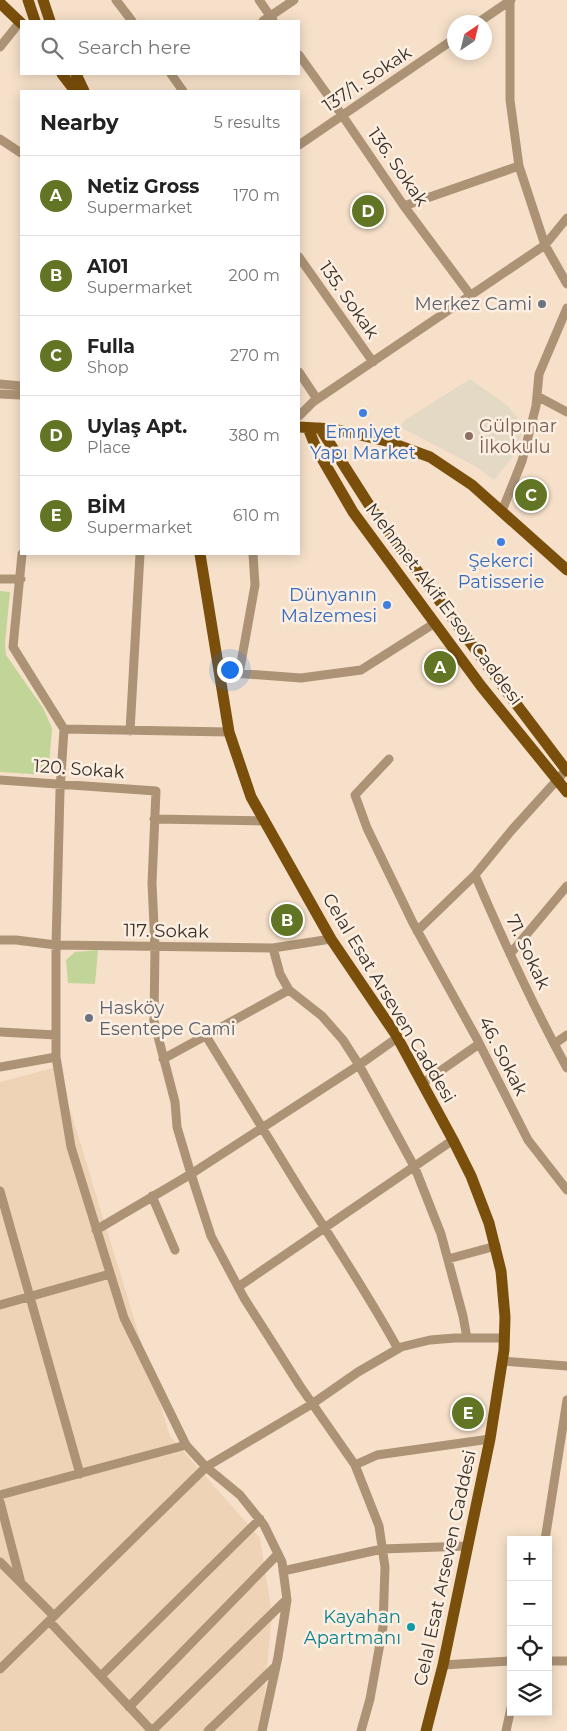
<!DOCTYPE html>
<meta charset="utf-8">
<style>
:root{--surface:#fff;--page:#f2f2f2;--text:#222;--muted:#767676;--line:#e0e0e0;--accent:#617524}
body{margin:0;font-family:Montserrat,sans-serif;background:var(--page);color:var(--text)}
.controls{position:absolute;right:15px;bottom:15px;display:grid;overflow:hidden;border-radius:0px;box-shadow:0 2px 12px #0003}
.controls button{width:45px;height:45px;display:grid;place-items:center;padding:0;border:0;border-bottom:1px solid var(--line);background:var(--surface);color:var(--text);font:25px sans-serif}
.compass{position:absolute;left:447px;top:15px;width:45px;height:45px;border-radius:50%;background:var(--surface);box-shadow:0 2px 12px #0003;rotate:35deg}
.you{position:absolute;left:229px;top:669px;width:18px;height:18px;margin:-12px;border:4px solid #fff;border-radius:50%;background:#1a73e8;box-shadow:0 0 0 8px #1a73e833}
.badge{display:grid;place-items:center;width:32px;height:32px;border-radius:50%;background:var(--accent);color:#fff;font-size:16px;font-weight:700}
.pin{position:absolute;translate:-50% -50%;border:2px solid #fff;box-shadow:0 1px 5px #0006}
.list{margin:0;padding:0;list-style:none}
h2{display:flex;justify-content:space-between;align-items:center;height:65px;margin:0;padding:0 20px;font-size:21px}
h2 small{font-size:16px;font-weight:400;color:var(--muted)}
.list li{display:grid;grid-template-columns:32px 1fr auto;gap:15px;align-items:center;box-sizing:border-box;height:80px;padding:0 20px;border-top:1px solid var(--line)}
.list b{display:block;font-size:19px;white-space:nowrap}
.list p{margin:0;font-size:16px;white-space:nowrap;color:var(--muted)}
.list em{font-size:16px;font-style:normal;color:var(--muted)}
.icon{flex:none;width:28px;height:28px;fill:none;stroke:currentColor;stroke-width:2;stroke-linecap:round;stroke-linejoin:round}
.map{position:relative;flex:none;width:567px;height:1731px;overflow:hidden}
.search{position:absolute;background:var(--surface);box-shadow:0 2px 12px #0003;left:20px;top:20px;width:280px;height:55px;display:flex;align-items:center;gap:12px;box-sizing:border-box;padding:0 18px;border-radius:0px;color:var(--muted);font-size:19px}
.panel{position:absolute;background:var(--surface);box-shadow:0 2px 12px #0003;left:20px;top:90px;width:280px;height:465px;border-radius:0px}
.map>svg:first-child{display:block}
.built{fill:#eed3b7}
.education{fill:#e3d9c4}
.green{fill:#c2d598}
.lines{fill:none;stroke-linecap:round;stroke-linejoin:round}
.minor{stroke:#ac9376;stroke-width:9}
.major{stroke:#7a4e0b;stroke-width:11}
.worship-dot{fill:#6b7280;stroke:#fcefe1;stroke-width:2}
.shop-dot{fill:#3f7fe0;stroke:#fcefe1;stroke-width:2}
.education-dot{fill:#8d6e63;stroke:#fcefe1;stroke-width:2}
.culture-dot{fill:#0f9aa8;stroke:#fcefe1;stroke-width:2}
.labels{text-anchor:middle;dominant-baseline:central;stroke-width:5;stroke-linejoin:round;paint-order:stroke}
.street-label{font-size:18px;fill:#393027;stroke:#fcefe1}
.worship-label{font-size:18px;fill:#5b616d;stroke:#fcefe1;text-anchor:end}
.education-label{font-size:18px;fill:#785e54;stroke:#fcefe1;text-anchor:start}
.shop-label{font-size:18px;fill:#366cbe;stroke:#fcefe1}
.culture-label{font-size:18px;fill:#0d838f;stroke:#fcefe1;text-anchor:end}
</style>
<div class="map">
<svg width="567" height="1731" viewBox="0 0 567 1731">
<rect width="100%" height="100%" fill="#f6e0c9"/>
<!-- built -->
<path class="built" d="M 57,1067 L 170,1436 L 260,1538 L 272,1614 L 261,1731 L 0,1731 L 0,1082 Z"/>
<!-- education -->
<path class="education" d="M 470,379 L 507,405 L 523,425 L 519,449 L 494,480 L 475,466 L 400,427 L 405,420 Z"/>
<!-- green -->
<path class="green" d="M 0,591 L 10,592 L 5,643 L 6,655 L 43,708 L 52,728 L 49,766 L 46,775 L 0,772 Z
M 98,950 L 95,984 L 68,983 L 66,960 L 75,952 Z"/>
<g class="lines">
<!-- minor -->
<path class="minor" d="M 116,0 L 132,21
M 259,0 L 273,20
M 510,0 L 510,100 L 519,166 L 545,245 L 567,284
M 263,21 L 294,0
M 479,22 L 511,0
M 0,47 L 20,22
M 299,55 L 342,115 L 404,206 L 471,296
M 171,74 L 183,91
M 0,139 L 21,153
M 299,145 L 454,39
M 404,206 L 519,166
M 299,257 L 373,362
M 299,372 L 317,399
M 0,384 L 21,386
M 0,394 L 21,395
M 537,396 L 567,412
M 299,416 L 313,402 L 545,245 L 567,218
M 502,511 L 522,461 L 536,406 L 539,374 L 567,308
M 22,554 L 13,647 L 64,729 L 60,791 L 56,945 L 56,1057 L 71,1147 L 124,1318 L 186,1445 L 206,1467 L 240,1495 L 264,1525 L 282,1562 L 287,1600 L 278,1657 L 262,1731
M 0,579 L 21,579
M 220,672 L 301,678 L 361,670 L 435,623
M 239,674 L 255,585 L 253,554
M 64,729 L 229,732
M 130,731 L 140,554
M 389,759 L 355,795 L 367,828 L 413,923 L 477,1039 L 528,1140 L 567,1190
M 0,780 L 156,791 L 152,883 L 155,947 L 154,1021 L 175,1102 L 177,1127 L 191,1174 L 211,1236 L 244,1298 L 274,1345 L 300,1386 L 355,1465 L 379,1526 L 385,1567 L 383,1627 L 370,1699 L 361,1731
M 154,819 L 265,821
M 475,875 C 503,940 533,1006 567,1068
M 417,931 L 475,875 L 511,831 L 567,769
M 0,940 L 16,940 L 56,945 L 273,948 L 331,939
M 273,948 L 280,974 L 289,990
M 510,954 L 567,886
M 0,1032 L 56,1035
M 206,1036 C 237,1087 269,1139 301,1191 C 334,1243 368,1294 398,1349
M 554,1044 L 567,1035
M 163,1059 L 289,990 L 322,1016 L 343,1040 L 359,1065 L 397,1038
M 0,1067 L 56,1057
M 423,1083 L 479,1044
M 0,1191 L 80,1474
M 152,1196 L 175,1250
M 96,1230 L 191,1174 L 359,1065 L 415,1168 L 441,1234 L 463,1316 L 467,1338
M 448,1259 L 496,1246
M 238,1287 L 453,1140
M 0,1305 L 110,1274
M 503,1361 L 567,1366
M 355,1465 L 377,1455 L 490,1439
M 0,1495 L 186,1445
M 0,1502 L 21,1583
M 545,1540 L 567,1400
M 0,1562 L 54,1616
M 283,1571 L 382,1549 L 468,1546
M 49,1621 L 152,1731
M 548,1661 L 567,1661
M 443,1665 L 511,1661
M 0,1669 L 206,1467 L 312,1404 L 358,1372 L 401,1347 L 430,1340 L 455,1338 L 505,1338
M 101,1676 L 260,1519
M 129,1707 L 278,1554
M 152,1731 L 286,1600
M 208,1731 L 276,1666
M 506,1731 L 511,1708"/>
<!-- major -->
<path class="major" d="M 28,0 L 35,21
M 43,0 L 50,21
M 0,3 L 21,23
M 62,74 L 75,91
M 76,74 L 84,91
M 299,427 L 334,429 L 386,441 L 430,457 L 472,485 L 567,570
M 308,428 L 317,450 L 353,512 L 481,686 L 567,792
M 320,428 L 373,511 L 495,676 L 567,771
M 200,554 L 229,732 L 251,797 L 331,939 L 396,1035 L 453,1140 L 471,1176 L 489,1223 L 501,1271 L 505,1317 L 504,1350 L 490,1439 L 443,1665 L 426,1731"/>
</g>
<!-- markers -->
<g class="worship-dot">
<circle cx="542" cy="304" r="5"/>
<circle cx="89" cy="1018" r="5"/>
</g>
<g class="shop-dot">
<circle cx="363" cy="413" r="5"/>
<circle cx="501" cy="542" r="5"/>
<circle cx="387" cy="605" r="5"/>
</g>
<circle class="education-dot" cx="469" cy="436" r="5"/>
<circle class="culture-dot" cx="411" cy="1627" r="5"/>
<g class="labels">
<!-- street labels -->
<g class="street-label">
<text transform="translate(367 79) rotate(-34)">137/1. Sokak</text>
<text transform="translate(398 167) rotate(55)">136. Sokak</text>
<text transform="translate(349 300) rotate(55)">135. Sokak</text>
<text transform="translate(444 604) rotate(53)">Mehmet Akif Ersoy Caddesi</text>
<text transform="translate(79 769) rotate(4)">120. Sokak</text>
<text transform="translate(166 931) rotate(1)">117. Sokak</text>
<text transform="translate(528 952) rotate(65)">71. Sokak</text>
<text transform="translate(389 998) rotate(59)">Celal Esat Arseven Caddesi</text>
<text transform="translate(503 1056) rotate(63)">46. Sokak</text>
<text transform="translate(445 1568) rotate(-78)">Celal Esat Arseven Caddesi</text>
</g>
<!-- worship labels -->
<g class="worship-label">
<text x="532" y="304">Merkez Cami</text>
<text x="99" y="1008" text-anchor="start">Hasköy<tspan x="99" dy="21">Esentepe Cami</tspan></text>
</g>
<!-- education labels -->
<g class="education-label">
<text x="479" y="426">Gülpınar<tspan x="479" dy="21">İlkokulu</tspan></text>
</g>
<!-- shop labels -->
<g class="shop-label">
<text x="363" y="432">Emniyet<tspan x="363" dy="21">Yapı Market</tspan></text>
<text x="501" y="561">Şekerci<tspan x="501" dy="21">Patisserie</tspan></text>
<text x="377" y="595" text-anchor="end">Dünyanın<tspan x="377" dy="21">Malzemesi</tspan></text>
</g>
<!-- culture labels -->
<g class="culture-label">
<text x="401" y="1617">Kayahan<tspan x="401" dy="21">Apartmanı</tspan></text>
</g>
</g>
</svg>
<div class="controls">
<button>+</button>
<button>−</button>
<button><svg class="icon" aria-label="locate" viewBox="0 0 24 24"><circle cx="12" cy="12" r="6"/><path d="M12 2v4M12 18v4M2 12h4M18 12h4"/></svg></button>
<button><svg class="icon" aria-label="layers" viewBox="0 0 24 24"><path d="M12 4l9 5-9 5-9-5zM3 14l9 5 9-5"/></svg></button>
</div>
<svg class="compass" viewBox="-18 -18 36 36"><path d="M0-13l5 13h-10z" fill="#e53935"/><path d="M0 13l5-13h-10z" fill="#767676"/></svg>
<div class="you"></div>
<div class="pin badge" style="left:440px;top:667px">A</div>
<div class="pin badge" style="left:287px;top:920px">B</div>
<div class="pin badge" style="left:531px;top:495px">C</div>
<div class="pin badge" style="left:368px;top:211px">D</div>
<div class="pin badge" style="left:468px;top:1413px">E</div>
<div class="search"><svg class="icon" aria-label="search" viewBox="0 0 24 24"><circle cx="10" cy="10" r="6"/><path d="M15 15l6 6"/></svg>Search here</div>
<section class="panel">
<h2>Nearby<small>5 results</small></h2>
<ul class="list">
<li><span class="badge">A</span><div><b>Netiz Gross</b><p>Supermarket</p></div><em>170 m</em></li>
<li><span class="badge">B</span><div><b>A101</b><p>Supermarket</p></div><em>200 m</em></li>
<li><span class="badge">C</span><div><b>Fulla</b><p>Shop</p></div><em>270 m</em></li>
<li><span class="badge">D</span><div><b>Uylaş Apt.</b><p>Place</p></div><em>380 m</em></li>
<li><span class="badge">E</span><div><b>BİM</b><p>Supermarket</p></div><em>610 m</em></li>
</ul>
</section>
</div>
